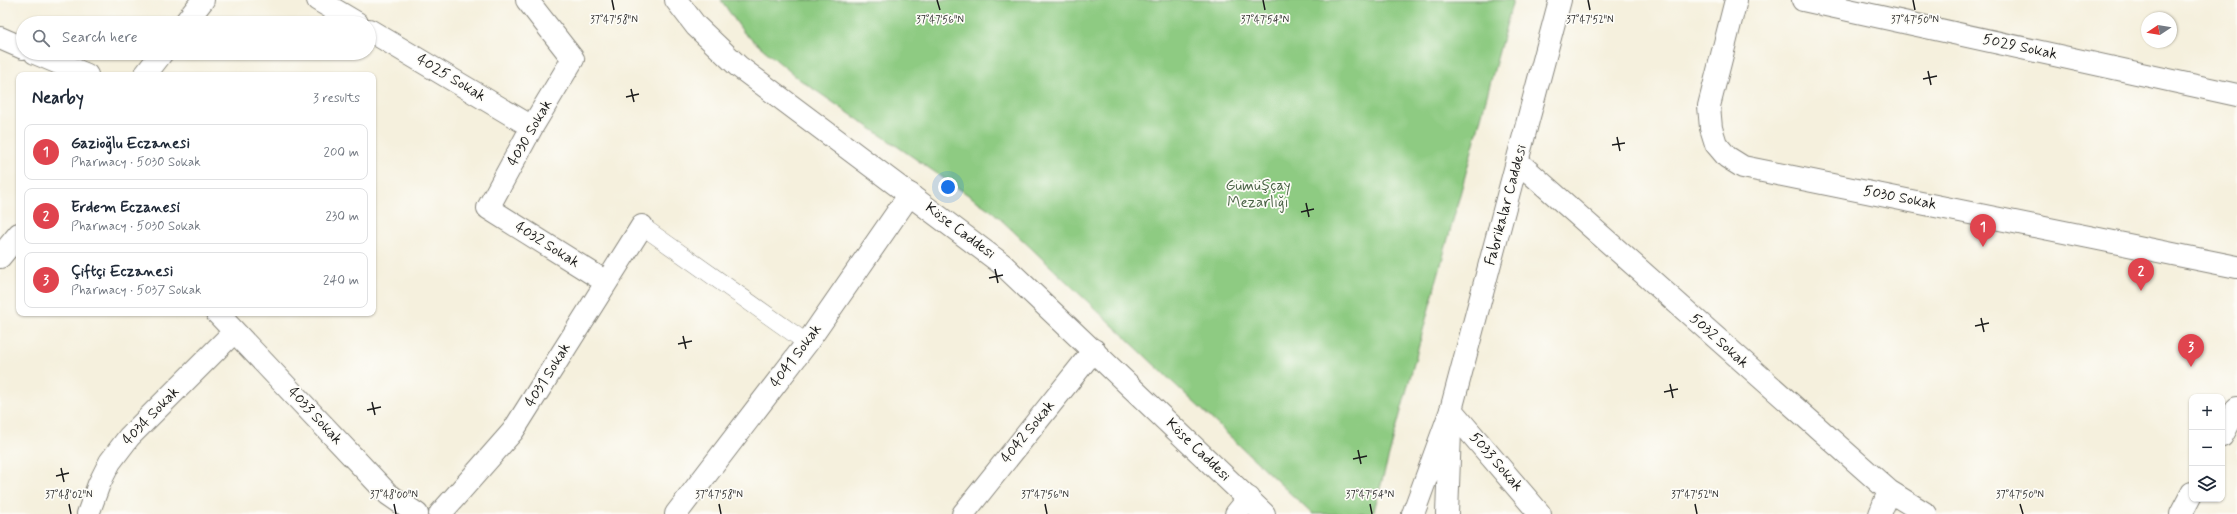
<!DOCTYPE html>
<meta charset="utf-8">
<style>
:root{--surface:#fff;--page:#f6f6f7;--text:#1f2937;--muted:#747a83;--line:#e0e1e3;--accent:#111827}
body{margin:0;font-family:Mynerve,sans-serif;background:var(--page);color:var(--text)}
.controls{position:absolute;right:12px;bottom:12px;display:grid;overflow:hidden;border-radius:8px;box-shadow:0 1px 3px #0004}
.controls button{width:36px;height:36px;display:grid;place-items:center;padding:0;border:0;border-bottom:1px solid var(--line);background:var(--surface);color:var(--text);font:20px sans-serif}
.compass{position:absolute;left:2141px;top:12px;width:36px;height:36px;border-radius:50%;background:var(--surface);box-shadow:0 1px 3px #0004;rotate:258deg}
.you{position:absolute;left:948px;top:187px;width:14px;height:14px;margin:-10px;border:3px solid #fff;border-radius:50%;background:#1a73e8;box-shadow:0 0 0 6px #1a73e833}
.badge{display:grid;place-items:center;width:26px;height:26px;border-radius:50%;background:var(--accent);color:#fff;font-size:13px;font-weight:700}
.pin{position:absolute;translate:-50% -33px;filter:drop-shadow(0 1px 2px #0008)}
.pin::after{content:'';position:absolute;top:21px;width:14px;height:12px;background:inherit;clip-path:polygon(0 0,100% 0,50% 100%)}
.list{margin:0;padding:0;list-style:none}
h2{display:flex;justify-content:space-between;align-items:center;height:52px;margin:0;padding:0 16px;font-size:17px}
h2 small{font-size:13px;font-weight:400;color:var(--muted)}
.list li{display:grid;grid-template-columns:26px 1fr auto;gap:12px;align-items:center;box-sizing:border-box;height:56px;margin:0 8px 8px;padding:0 8px;border:1px solid var(--line);border-radius:8px}
.list b{display:block;font-size:15px;white-space:nowrap}
.list p{margin:0;font-size:13px;white-space:nowrap;color:var(--muted)}
.list em{font-size:13px;font-style:normal;color:var(--muted)}
.icon{flex:none;width:22px;height:22px;fill:none;stroke:currentColor;stroke-width:2;stroke-linecap:round;stroke-linejoin:round}
.map{position:relative;flex:none;width:2237px;height:514px;overflow:hidden}
.search{position:absolute;background:var(--surface);box-shadow:0 1px 3px #0004;left:16px;top:16px;width:360px;height:44px;display:flex;align-items:center;gap:10px;box-sizing:border-box;padding:0 14px;border-radius:22px;color:var(--muted);font-size:15px}
.panel{position:absolute;background:var(--surface);box-shadow:0 1px 3px #0004;left:16px;top:72px;width:360px;height:244px;border-radius:8px}
.map>svg:first-child{display:block}
.green{fill:#8ecb82;stroke:#55744f}
.lines{fill:none;stroke-linecap:round;stroke-linejoin:round}
.lane-casing{stroke:#88867c;stroke-width:18}
.street-casing{stroke:#88867c;stroke-width:24}
.secondary-casing{stroke:#88867c;stroke-width:24}
.lane{stroke:#fff;stroke-width:17}
.street{stroke:#fff;stroke-width:22}
.secondary{stroke:#fff;stroke-width:22}
.ticks{fill:none;stroke:#1c1c1c;stroke-width:1.5}
.labels{text-anchor:middle;dominant-baseline:central;stroke-width:3.5;stroke-linejoin:round;paint-order:stroke}
.street-label{font-size:15px;fill:#1c1c1c;stroke:#fdfcf7}
.park-label{font-size:15px;fill:#4a6245;stroke:#fdfcf7}
.ticks-label{font-size:10px;text-anchor:middle;fill:#1c1c1c;stroke:#fdfcf7;stroke-width:3.5;stroke-linejoin:round;paint-order:stroke}
</style>
<div class="map">
<svg width="2237" height="514" viewBox="0 0 2237 514">
<rect width="100%" height="100%" fill="#fdfcf7"/>
<filter id="ink" filterUnits="userSpaceOnUse"><feTurbulence type="fractalNoise" baseFrequency=".025" numOctaves="2"/><feDisplacementMap in="SourceGraphic" scale="8" xChannelSelector="R" yChannelSelector="G"/><feConvolveMatrix kernelMatrix="1 2 1 2 8 2 1 2 1" color-interpolation-filters="sRGB"/></filter>
<filter id="wash" filterUnits="userSpaceOnUse"><feTurbulence type="fractalNoise" baseFrequency=".012" numOctaves="4" result="noise"/><feDisplacementMap in="SourceGraphic" scale="16" xChannelSelector="R" yChannelSelector="G"/><feGaussianBlur stdDeviation="0.9" result="paint"/><feColorMatrix in="noise" values="0 0 0 0 0 0 0 0 0 0 0 0 0 0 0 0 0 1.4 0 .05"/><feComposite in="paint" operator="in"/></filter>
<g filter="url(#wash)">
<rect width="100%" height="100%" fill="#f5f0dd"/>
<!-- green -->
<path class="green" d="M 721,0 L 1513,0 L 1373,514 L 1312,514 L 993,212 L 799,79 L 744,33 Z"/>
</g>
<g filter="url(#ink)">
<g class="lines">
<!-- lane casing -->
<g class="lane-casing">
<path id="lane" d="M 642,226 L 807,343"/>
</g>
<!-- street casing -->
<g class="street-casing">
<path id="street" d="M 318,0 L 357,23
M 527,0 L 573,59 L 532,127 L 488,208 L 606,282
M 1736,0 L 1709,106 L 1711,128 L 1716,144 L 1727,157 L 1743,167 L 2237,267
M 1803,0 L 2237,95
M 185,23 L 203,0
M 369,30 L 532,127
M 0,38 L 23,48
M 35,53 L 87,75
M 145,75 L 162,53
M 1518,162 L 1889,491 L 1926,514
M 0,257 L 19,234
M 217,313 L 388,494 L 417,514
M 1451,410 L 1540,514
M 2222,436 L 2237,408
M 88,514 L 99,484 L 110,462 L 129,437 L 234,332
M 440,514 L 513,431 L 642,226
M 676,514 L 807,343 L 910,194
M 963,514 L 1094,350
M 1236,514 L 1249,498
M 1880,514 L 1889,491
M 2181,514 L 2192,493"/>
</g>
<!-- secondary casing -->
<g class="secondary-casing">
<path id="secondary" d="M 676,0 L 696,26 L 738,66 L 1002,264 L 1264,514
M 1413,514 L 1451,410 L 1560,0
M 1447,514 L 1450,431"/>
</g>
<!-- lane -->
<use href="#lane" class="lane"/>
<!-- street -->
<use href="#street" class="street"/>
<!-- secondary -->
<use href="#secondary" class="secondary"/>
</g>
</g>
<!-- ticks -->
<path class="ticks" d="M 612,0 L 614,10M 937,0 L 940,10M 1263,0 L 1265,10M 1588,0 L 1590,10M 1913,0 L 1915,10M 1928,71 L 1931,85M 1923,79 L 1937,76M 631,89 L 634,102M 626,97 L 639,94M 1617,137 L 1620,151M 1612,145 L 1625,143M 1306,203 L 1309,217M 1301,212 L 1314,209M 995,269 L 998,283M 989,278 L 1003,275M 1981,318 L 1984,332M 1975,326 L 1989,323M 683,336 L 686,349M 678,344 L 692,341M 1670,384 L 1673,398M 1664,392 L 1678,389M 372,402 L 375,415M 367,410 L 381,407M 1358,450 L 1361,464M 1353,459 L 1367,456M 61,468 L 64,482M 56,476 L 69,473M 69,504 L 71,514M 394,504 L 396,514M 719,504 L 721,514M 1045,504 L 1047,514M 1370,504 L 1372,514M 1695,504 L 1697,514M 2020,504 L 2023,514"/>
<g class="labels">
<!-- street labels -->
<g class="street-label">
<text transform="translate(2020 47) rotate(12)">5029 Sokak</text>
<text transform="translate(451 78) rotate(31)">4025 Sokak</text>
<text transform="translate(530 133) rotate(-60)">4030 Sokak</text>
<text transform="translate(1900 198) rotate(11)">5030 Sokak</text>
<text transform="translate(1506 205) rotate(-75)">Fabrikalar Caddesi</text>
<text transform="translate(960 231) rotate(37)">Köse Caddesi</text>
<text transform="translate(547 245) rotate(32)">4032 Sokak</text>
<text transform="translate(1719 341) rotate(42)">5032 Sokak</text>
<text transform="translate(796 356) rotate(-53)">4041 Sokak</text>
<text transform="translate(548 375) rotate(-58)">4031 Sokak</text>
<text transform="translate(151 416) rotate(-46)">4034 Sokak</text>
<text transform="translate(315 416) rotate(47)">4033 Sokak</text>
<text transform="translate(1028 432) rotate(-51)">4042 Sokak</text>
<text transform="translate(1198 450) rotate(44)">Köse Caddesi</text>
<text transform="translate(1496 462) rotate(49)">5033 Sokak</text>
</g>
<!-- park labels -->
<g class="park-label">
<text x="1258" y="186">Gümüşçay<tspan x="1258" dy="17">Mezarlığı</tspan></text>
</g>
</g>
<g class="ticks-label">
<text x="614" y="23">37°47'58"N</text>
<text x="940" y="23">37°47'56"N</text>
<text x="1265" y="23">37°47'54"N</text>
<text x="1590" y="23">37°47'52"N</text>
<text x="1915" y="23">37°47'50"N</text>
<text x="69" y="498">37°48'02"N</text>
<text x="394" y="498">37°48'00"N</text>
<text x="719" y="498">37°47'58"N</text>
<text x="1045" y="498">37°47'56"N</text>
<text x="1370" y="498">37°47'54"N</text>
<text x="1695" y="498">37°47'52"N</text>
<text x="2020" y="498">37°47'50"N</text>
</g>
</svg>
<div class="controls">
<button>+</button>
<button>−</button>
<button><svg class="icon" aria-label="layers" viewBox="0 0 24 24"><path d="M12 4l9 5-9 5-9-5zM3 14l9 5 9-5"/></svg></button>
</div>
<svg class="compass" viewBox="-18 -18 36 36"><path d="M0-13l5 13h-10z" fill="#e53935"/><path d="M0 13l5-13h-10z" fill="#747a83"/></svg>
<div class="you"></div>
<div class="pin badge" style="left:1983px;top:247px;background:#e0444e">1</div>
<div class="pin badge" style="left:2141px;top:291px;background:#e0444e">2</div>
<div class="pin badge" style="left:2191px;top:367px;background:#e0444e">3</div>
<div class="search"><svg class="icon" aria-label="search" viewBox="0 0 24 24"><circle cx="10" cy="10" r="6"/><path d="M15 15l6 6"/></svg>Search here</div>
<section class="panel">
<h2>Nearby<small>3 results</small></h2>
<ul class="list">
<li><span class="badge" style="background:#e0444e">1</span><div><b>Gazioğlu Eczanesi</b><p>Pharmacy · 5030 Sokak</p></div><em>200 m</em></li>
<li><span class="badge" style="background:#e0444e">2</span><div><b>Erdem Eczanesi</b><p>Pharmacy · 5030 Sokak</p></div><em>230 m</em></li>
<li><span class="badge" style="background:#e0444e">3</span><div><b>Çiftçi Eczanesi</b><p>Pharmacy · 5037 Sokak</p></div><em>240 m</em></li>
</ul>
</section>
</div>
